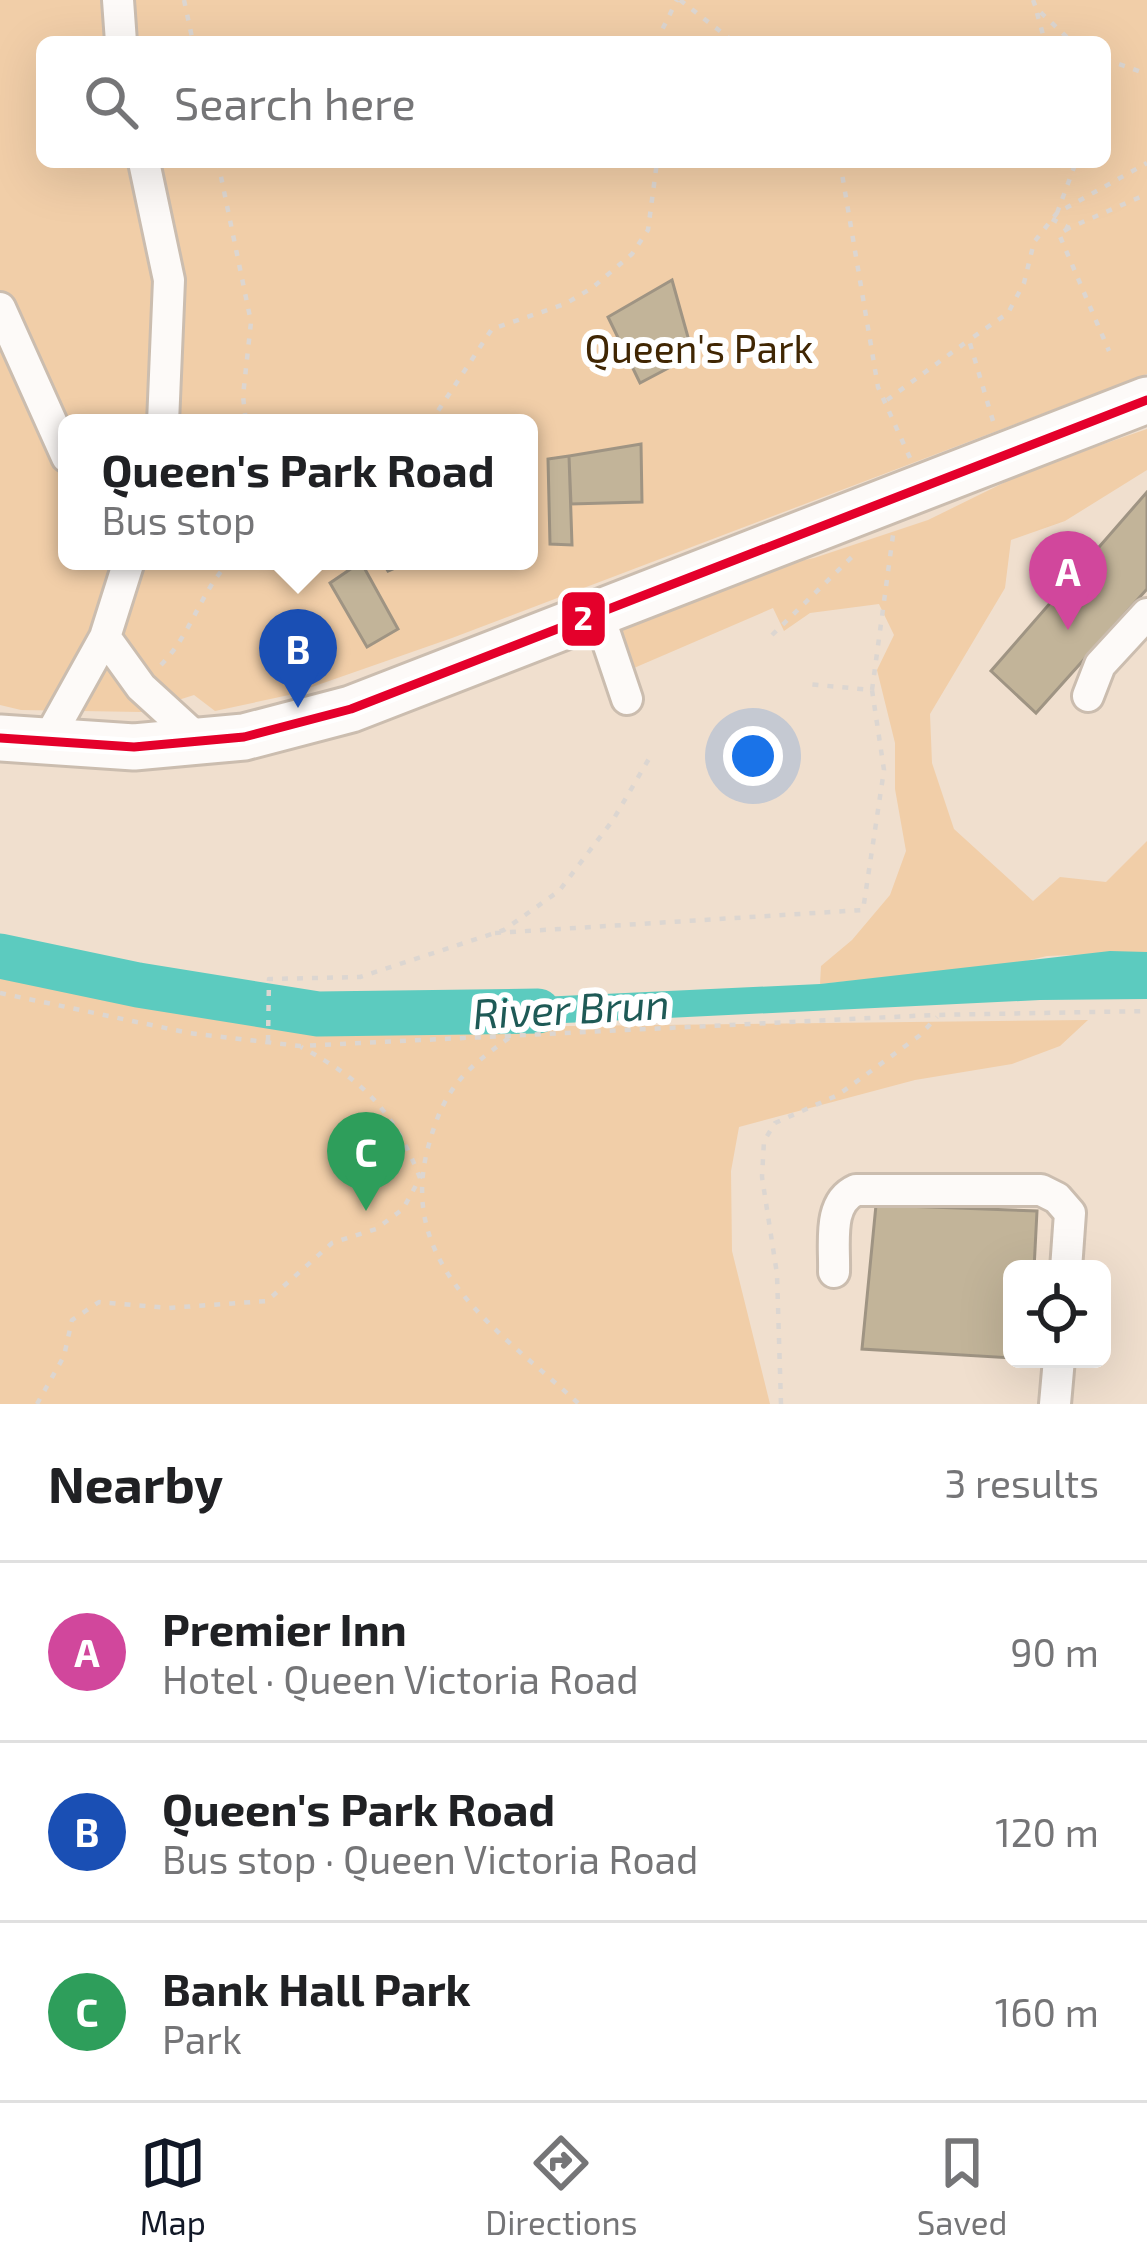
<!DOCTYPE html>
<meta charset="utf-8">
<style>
:root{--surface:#fff;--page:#f6f6f6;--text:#202124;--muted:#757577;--line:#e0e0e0;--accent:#111827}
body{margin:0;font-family:"Exo 2",sans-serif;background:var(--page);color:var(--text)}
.controls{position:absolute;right:36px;bottom:36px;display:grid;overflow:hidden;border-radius:18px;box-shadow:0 12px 48px #0002}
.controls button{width:108px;height:108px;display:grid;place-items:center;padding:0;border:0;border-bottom:3px solid var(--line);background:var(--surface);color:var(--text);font:60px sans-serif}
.you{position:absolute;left:753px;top:756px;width:42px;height:42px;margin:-30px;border:9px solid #fff;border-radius:50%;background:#1a73e8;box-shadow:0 0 0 18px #1a73e833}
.badge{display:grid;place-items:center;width:78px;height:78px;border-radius:50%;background:var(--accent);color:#fff;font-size:39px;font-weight:700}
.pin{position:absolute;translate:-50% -99px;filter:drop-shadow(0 3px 6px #0008)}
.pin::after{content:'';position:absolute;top:63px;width:42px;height:36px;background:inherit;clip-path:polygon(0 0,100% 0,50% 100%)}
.popup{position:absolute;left:58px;top:414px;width:480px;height:156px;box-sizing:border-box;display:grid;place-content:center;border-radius:18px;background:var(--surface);filter:drop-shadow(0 3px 9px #0005);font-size:39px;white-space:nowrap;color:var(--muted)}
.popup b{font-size:45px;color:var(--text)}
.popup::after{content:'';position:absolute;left:50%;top:100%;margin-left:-24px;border:24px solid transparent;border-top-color:var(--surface)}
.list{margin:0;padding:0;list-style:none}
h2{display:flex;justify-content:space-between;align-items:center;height:156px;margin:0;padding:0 48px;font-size:51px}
h2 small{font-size:39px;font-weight:400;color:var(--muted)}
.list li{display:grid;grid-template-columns:78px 1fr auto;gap:36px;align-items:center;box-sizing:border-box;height:180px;padding:0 48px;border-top:3px solid var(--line)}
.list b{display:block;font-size:45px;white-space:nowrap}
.list p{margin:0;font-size:39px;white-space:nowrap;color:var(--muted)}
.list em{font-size:39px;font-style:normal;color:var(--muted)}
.icon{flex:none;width:66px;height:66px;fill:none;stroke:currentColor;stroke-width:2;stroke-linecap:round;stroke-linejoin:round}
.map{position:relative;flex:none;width:1147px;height:1404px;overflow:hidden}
.search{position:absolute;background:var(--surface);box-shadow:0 12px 48px #0002;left:36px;right:36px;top:36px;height:132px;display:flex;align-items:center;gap:30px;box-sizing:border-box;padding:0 42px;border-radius:18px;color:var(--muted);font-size:45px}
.sheet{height:696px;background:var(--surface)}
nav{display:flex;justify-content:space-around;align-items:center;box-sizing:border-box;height:168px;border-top:3px solid var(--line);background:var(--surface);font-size:33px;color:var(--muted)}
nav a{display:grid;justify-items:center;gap:6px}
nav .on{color:var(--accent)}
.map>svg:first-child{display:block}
.green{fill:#f1cea8;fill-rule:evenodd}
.water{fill:#5ccbbf}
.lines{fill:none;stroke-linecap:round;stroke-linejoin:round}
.river{stroke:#5ccbbf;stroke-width:45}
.building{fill:#c2b499;stroke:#9f9483;stroke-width:3}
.minor-casing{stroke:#cbbdaf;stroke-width:36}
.highway-casing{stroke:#cbbdaf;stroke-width:51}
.path{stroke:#dcd6d1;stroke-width:4.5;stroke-dasharray:6 9;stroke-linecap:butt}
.minor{stroke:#fdfaf8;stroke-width:30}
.highway{stroke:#fdfaf8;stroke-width:45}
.bus-1-casing{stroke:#fff;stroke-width:18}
.bus-1{stroke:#e4002b;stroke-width:9}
.labels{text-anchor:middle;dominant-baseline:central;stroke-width:12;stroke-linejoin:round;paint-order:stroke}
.park-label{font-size:39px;fill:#402603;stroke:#fff}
.water-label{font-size:42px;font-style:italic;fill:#1e5a56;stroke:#fff}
.line-badge{stroke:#fff;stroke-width:4.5}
.badge-label{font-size:33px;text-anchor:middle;font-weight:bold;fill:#fff}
</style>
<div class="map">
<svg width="1147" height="1404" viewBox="0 0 1147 1404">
<rect width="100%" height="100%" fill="#f0dfce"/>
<!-- green -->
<path class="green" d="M 0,0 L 1147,0 L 1147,374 L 452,638 L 289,695 L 215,711 L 194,695 L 141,712 L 21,710 L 0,705 ZM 42,42 L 1105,42 L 1105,162 L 42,162 ZM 67,423 L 529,423 L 529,561 L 67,561 Z
M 1147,429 L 1147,470 L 1065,521 L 1011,540 L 1005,588 L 930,714 L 932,763 L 954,829 L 1033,901 L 1060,877 L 1106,882 L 1147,841 L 1147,952 L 1047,956 L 1008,965 L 820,984 L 821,966 L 852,940 L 890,895 L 906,851 L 895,789 L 895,743 L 877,670 L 894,635 L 879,604 L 810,613 L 784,631 L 773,608 L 627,671 L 612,628 L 734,575 L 814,558 L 928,520 L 1034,468 Z
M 0,968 L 249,1023 L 301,1029 L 1088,1020 L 1060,1046 L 1012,1064 L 915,1080 L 739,1127 L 731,1171 L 732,1251 L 770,1404 L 0,1404 Z"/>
<!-- water -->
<path class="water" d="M 1110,951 L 1147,952 L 1147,999 L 1040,1000 L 480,1027 L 478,1000 L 820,984 Z"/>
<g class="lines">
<!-- river -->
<path class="river" d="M 0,956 L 138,985 L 318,1014 L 538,1011"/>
</g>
<!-- building -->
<path class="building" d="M 672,280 L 693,355 L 640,383 L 608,317 Z
M 641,444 L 642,502 L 571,504 L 569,456 Z
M 569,456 L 572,545 L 550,544 L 548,459 Z
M 1147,492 L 1147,589 L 1036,713 L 991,671 Z
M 382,561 L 411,561 L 388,571 Z
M 361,562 L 398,629 L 367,647 L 330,583 Z
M 876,1205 L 1037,1211 L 1034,1269 L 1012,1269 L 1012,1358 L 862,1349 Z"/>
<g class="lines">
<!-- minor casing -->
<g class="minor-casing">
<path id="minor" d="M 118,0 L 121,42
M 144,162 L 169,280 L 163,423
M 0,308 L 67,457
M 598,613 L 627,699
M 105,637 L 141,687 L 199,740
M 1088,696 L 1100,665 L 1147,614
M 46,743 L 105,637 L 129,561
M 834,1272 C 835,1244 827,1203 856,1190 L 1041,1190 L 1057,1198 L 1070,1213 L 1066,1269
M 1055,1404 L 1059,1359"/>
</g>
<!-- highway casing -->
<g class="highway-casing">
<path id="highway" d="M 0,738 L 134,747 L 244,737 L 351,709 L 1147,400"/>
</g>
<!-- path -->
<path class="path" d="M 184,0 L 193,42
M 680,0 L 734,42
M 1033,0 L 1036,8 L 1072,42
M 1037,13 L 1045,42
M 656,42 L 677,0
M 1105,59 L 1147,74
M 218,162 L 251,322 L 243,396 L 246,423
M 840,162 L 878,387 L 910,458
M 1057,213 L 1076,162
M 1052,219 L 1069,228 L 1147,194
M 1069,228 L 1059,234 L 1109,351
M 887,400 L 969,340
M 993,421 L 969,340 L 1008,313 L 1024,283 L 1034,242 L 1057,213 L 1147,163
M 430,423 L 492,329 L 565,304 L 592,288 L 632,254 L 648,230 L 657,162
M 772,635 L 856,553
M 161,665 C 191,635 200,592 230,561
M 872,690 L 893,535
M 495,933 L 863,910 L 884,770 L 872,690 L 807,684
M 0,993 L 189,1033 L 300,1046 L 933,1015 L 1147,1011
M 509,1038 C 464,1070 444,1089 429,1144 C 394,1266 500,1331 579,1404
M 268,1041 L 269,979 L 360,977 L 504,930 L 559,891 L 613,820 L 650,757
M 37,1404 L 64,1356 L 72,1320 L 99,1302 L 168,1308 L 267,1301 L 332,1243 L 376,1229 L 403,1209 L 420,1178 C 394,1111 363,1080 301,1047
M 781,1404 L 777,1274 L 762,1177 L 764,1141 L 775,1123 L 838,1095 L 919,1036 L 937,1017"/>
<!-- minor -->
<use href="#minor" class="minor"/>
<!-- highway -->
<use href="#highway" class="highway"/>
<!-- bus-1 casing -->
<g class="bus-1-casing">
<path id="bus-1" d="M 0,738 L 134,747 L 244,737 L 351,709 L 1147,400"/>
</g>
<!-- bus-1 -->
<use href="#bus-1" class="bus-1"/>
</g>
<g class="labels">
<!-- park labels -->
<g class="park-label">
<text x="699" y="347">Queen's Park</text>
</g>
<!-- water labels -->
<g class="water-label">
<text transform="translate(571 1007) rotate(-3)">River Brun</text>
</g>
</g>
<rect class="line-badge" x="560" y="590" width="47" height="58" rx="12" fill="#e4002b"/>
<g class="badge-label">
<text x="583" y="630">2</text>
</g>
</svg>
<div class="controls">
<button><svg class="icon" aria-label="locate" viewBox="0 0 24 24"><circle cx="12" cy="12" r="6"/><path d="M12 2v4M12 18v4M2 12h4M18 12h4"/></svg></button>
</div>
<div class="you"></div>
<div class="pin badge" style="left:1068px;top:630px;background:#d1479c">A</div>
<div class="pin badge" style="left:298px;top:708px;background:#1a4fb4">B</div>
<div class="popup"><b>Queen's Park Road</b>Bus stop</div>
<div class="pin badge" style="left:366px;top:1211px;background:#2e9e5b">C</div>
<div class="search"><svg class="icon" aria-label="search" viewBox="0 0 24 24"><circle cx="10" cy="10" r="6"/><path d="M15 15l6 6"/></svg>Search here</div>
</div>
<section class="sheet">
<h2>Nearby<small>3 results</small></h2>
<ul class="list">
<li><span class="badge" style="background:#d1479c">A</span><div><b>Premier Inn</b><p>Hotel · Queen Victoria Road</p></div><em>90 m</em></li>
<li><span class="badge" style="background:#1a4fb4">B</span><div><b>Queen's Park Road</b><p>Bus stop · Queen Victoria Road</p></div><em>120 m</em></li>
<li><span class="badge" style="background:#2e9e5b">C</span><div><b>Bank Hall Park</b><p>Park</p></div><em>160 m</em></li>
</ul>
</section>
<nav>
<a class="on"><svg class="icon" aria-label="map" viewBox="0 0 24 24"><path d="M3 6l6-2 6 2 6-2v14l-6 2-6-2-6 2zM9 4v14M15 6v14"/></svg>Map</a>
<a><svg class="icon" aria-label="directions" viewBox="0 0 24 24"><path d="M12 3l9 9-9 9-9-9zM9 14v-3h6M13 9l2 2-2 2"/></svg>Directions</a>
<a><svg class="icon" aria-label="saved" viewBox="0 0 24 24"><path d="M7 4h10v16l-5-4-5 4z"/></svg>Saved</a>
</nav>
